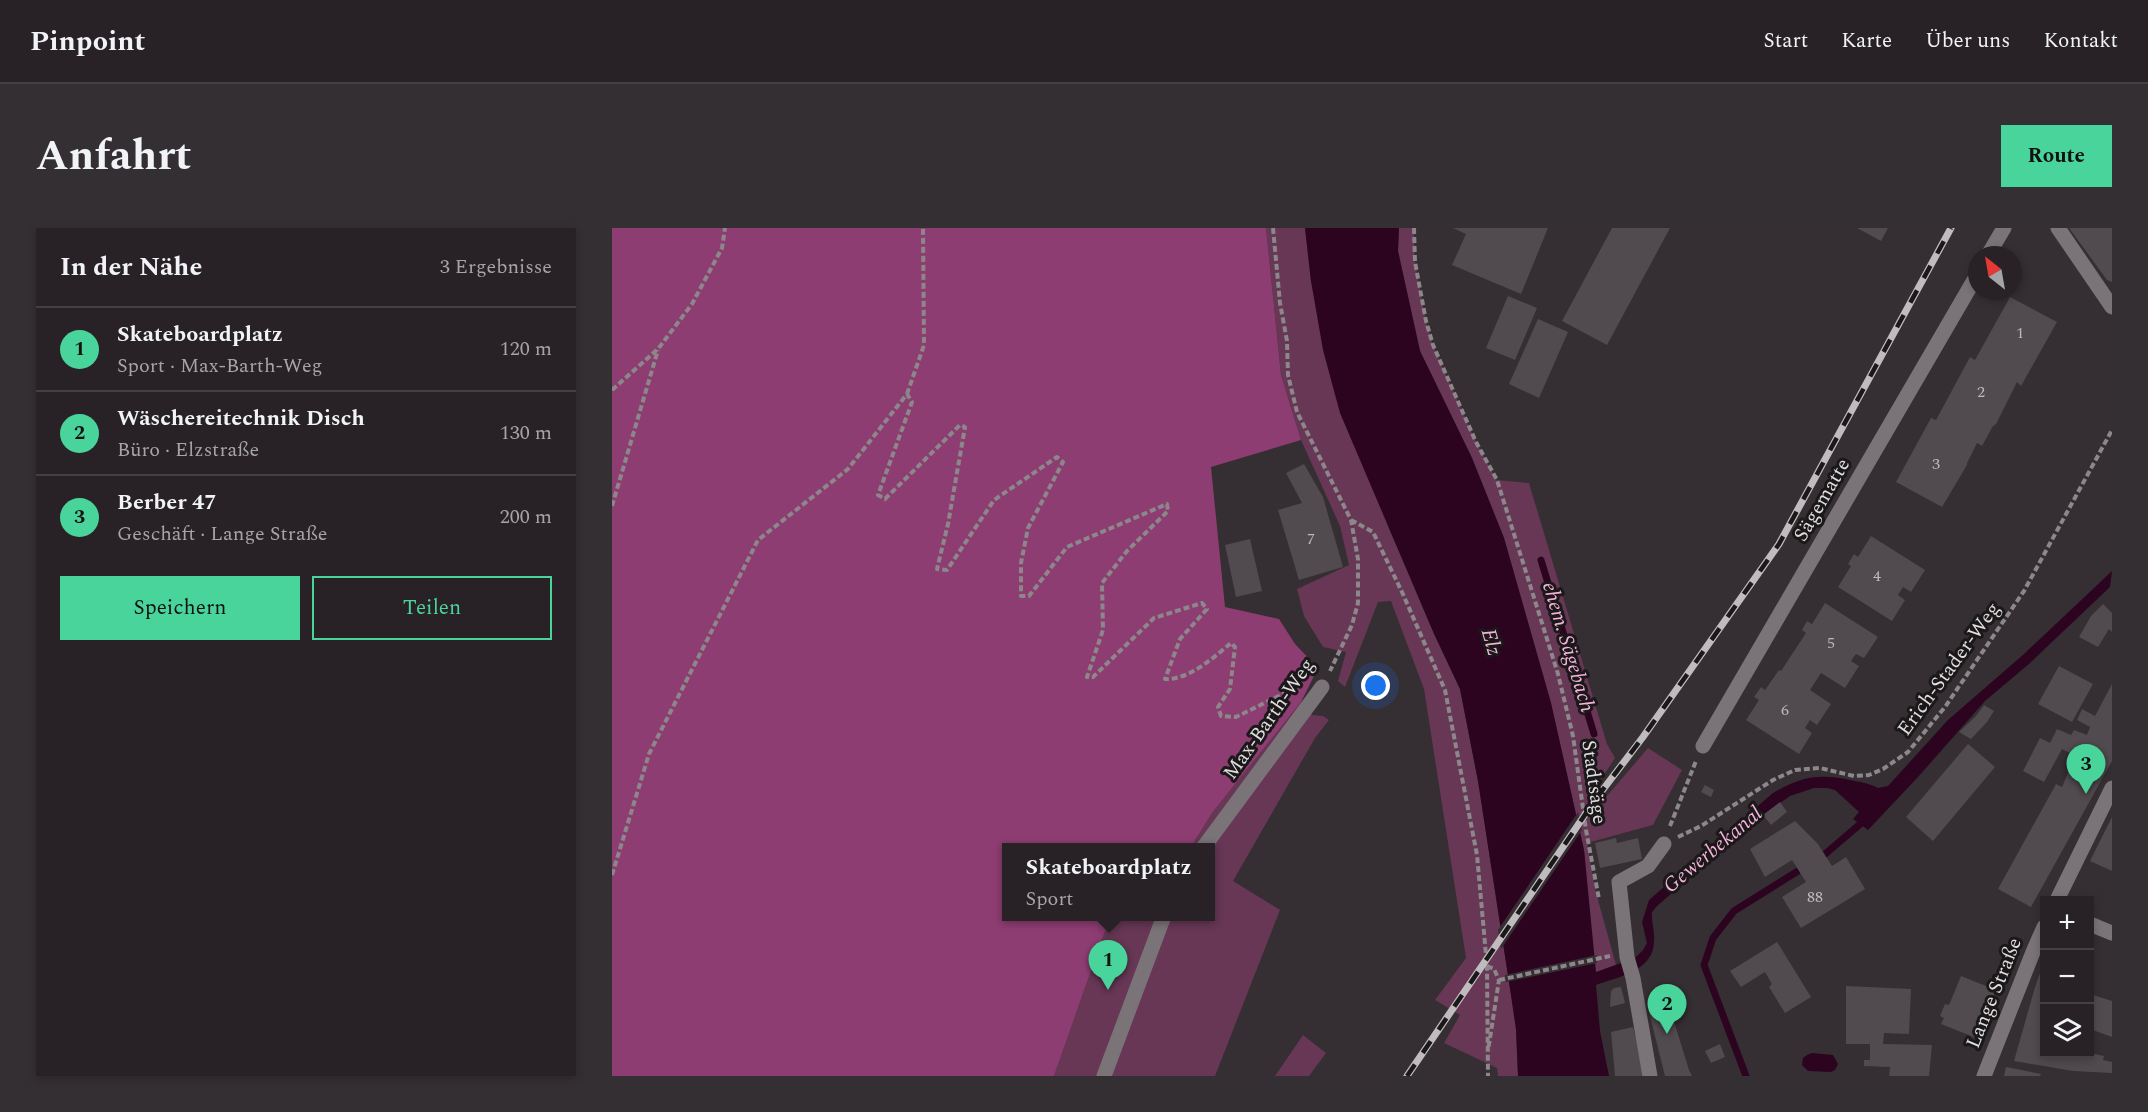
<!DOCTYPE html>
<html lang="de">
<meta charset="utf-8">
<style>
:root{--surface:#282226;--page:#342f32;--text:#f1f3f6;--muted:#a5a4a7;--line:#443f43;--accent:#49d49c}
body{margin:0;font-family:Spectral,serif;background:var(--page);color:var(--text)}
.controls{position:absolute;right:18px;bottom:18px;display:grid;overflow:hidden;border-radius:0px;box-shadow:0 3px 9px #0003}
.controls button{width:54px;height:54px;display:grid;place-items:center;padding:0;border:0;border-bottom:2px solid var(--line);background:var(--surface);color:var(--text);font:30px sans-serif}
.compass{position:absolute;left:1356px;top:18px;width:54px;height:54px;border-radius:50%;background:var(--surface);box-shadow:0 3px 9px #0003;rotate:329deg}
.you{position:absolute;left:764px;top:458px;width:21px;height:21px;margin:-15px;border:4px solid #fff;border-radius:50%;background:#1a73e8;box-shadow:0 0 0 9px #1a73e833}
.badge{display:grid;place-items:center;width:39px;height:39px;border-radius:50%;background:var(--accent);color:#111;font-size:20px;font-weight:700}
.pin{position:absolute;translate:-50% -50px;filter:drop-shadow(0 2px 3px #0008)}
.pin::after{content:'';position:absolute;top:32px;width:21px;height:18px;background:inherit;clip-path:polygon(0 0,100% 0,50% 100%)}
.popup{position:absolute;left:390px;top:615px;width:213px;height:78px;box-sizing:border-box;display:grid;place-content:center;border-radius:0px;background:var(--surface);filter:drop-shadow(0 2px 4px #0005);font-size:20px;white-space:nowrap;color:var(--muted)}
.popup b{font-size:22px;color:var(--text)}
.popup::after{content:'';position:absolute;left:50%;top:100%;margin-left:-12px;border:12px solid transparent;border-top-color:var(--surface)}
.list{margin:0;padding:0;list-style:none}
h2{display:flex;justify-content:space-between;align-items:center;height:78px;margin:0;padding:0 24px;font-size:26px}
h2 small{font-size:20px;font-weight:400;color:var(--muted)}
.list li{display:grid;grid-template-columns:39px 1fr auto;gap:18px;align-items:center;box-sizing:border-box;height:84px;padding:0 24px;border-top:2px solid var(--line)}
.list b{display:block;font-size:22px;white-space:nowrap}
.list p{margin:0;font-size:20px;white-space:nowrap;color:var(--muted)}
.list em{font-size:20px;font-style:normal;color:var(--muted)}
.actions{display:flex;gap:12px;padding:18px 24px}
.actions a{flex:1;padding:14px 0;border:2px solid var(--accent);border-radius:0px;text-align:center;font-size:21px;color:var(--accent)}
.actions .main{background:var(--accent);color:#111}
.icon{flex:none;width:33px;height:33px;fill:none;stroke:currentColor;stroke-width:2;stroke-linecap:round;stroke-linejoin:round}
.map{position:relative;flex:none;width:1500px;height:848px;overflow:hidden;border-radius:0px}
header{display:flex;align-items:center;gap:36px;box-sizing:border-box;height:84px;padding:0 30px;background:var(--surface);border-bottom:2px solid var(--line)}
header strong{font-size:28px}
nav{display:flex;gap:33px;margin-inline-start:auto;font-size:21px}
.intro{display:flex;align-items:center;justify-content:space-between;box-sizing:border-box;height:144px;padding:0 36px}
h1{margin:0;font-size:42px}
.button{padding:15px 27px;border-radius:0px;background:var(--accent);color:#111;font-size:21px;font-weight:700}
main{display:flex;gap:36px;padding:0 36px}
aside{flex:1;background:var(--surface);border-radius:0px;box-shadow:0 3px 9px #0003}
.map>svg:first-child{display:block}
.green{fill:#673755}
.forest{fill:#8e3d72}
.water{fill:#2c0420}
.pier{fill:#352e32}
.lines{fill:none;stroke-linecap:round;stroke-linejoin:round}
.stream{stroke:#2c0420;stroke-width:7}
.building{fill:#514a4e}
.path{stroke:#8c878a;stroke-width:4;stroke-dasharray:6 3;stroke-linecap:butt}
.minor{stroke:#7a7377;stroke-width:15}
.rail-casing{stroke:#c0bbbe;stroke-width:7}
.rail{stroke:#1a1819;stroke-width:4.5;stroke-dasharray:14;stroke-linecap:butt}
.labels{text-anchor:middle;dominant-baseline:central;stroke-width:6;stroke-linejoin:round;paint-order:stroke}
.number-label{font-size:16px;fill:#bcb8bb}
.street-label{font-size:20px;fill:#e0dcdf;stroke:#1a1819}
.water-label{font-size:21px;font-style:italic;fill:#f6b2da;stroke:#1a1819}
</style>
<header>
<strong>Pinpoint</strong>
<nav><a>Start</a><a>Karte</a><a>Über uns</a><a>Kontakt</a></nav>
</header>
<div class="intro"><h1>Anfahrt</h1><a class="button">Route</a></div>
<main>
<aside>
<h2>In der Nähe<small>3 Ergebnisse</small></h2>
<ul class="list">
<li><span class="badge">1</span><div><b>Skateboardplatz</b><p>Sport · Max-Barth-Weg</p></div><em>120 m</em></li>
<li><span class="badge">2</span><div><b>Wäschereitechnik Disch</b><p>Büro · Elzstraße</p></div><em>130 m</em></li>
<li><span class="badge">3</span><div><b>Berber 47</b><p>Geschäft · Lange Straße</p></div><em>200 m</em></li>
</ul>
<div class="actions"><a class="main">Speichern</a><a>Teilen</a></div>
</aside>
<div class="map">
<svg width="1500" height="848" viewBox="0 0 1500 848">
<rect width="100%" height="100%" fill="#352e32"/>
<!-- green -->
<path class="green" d="M 654,0 L 693,0 L 699,53 L 778,303 L 848,461 L 866,553 L 899,767 L 904,801 L 906,848 L 886,848 L 885,840 L 832,815 L 848,787 L 823,772 L 854,730 L 812,461 L 779,373 L 766,374 L 733,459 L 726,453 L 734,424 L 711,419 L 692,388 L 685,361 L 737,337 L 728,298 L 689,212 L 669,147 Z
M 787,0 L 802,0 L 803,34 L 814,93 L 821,117 L 864,214 L 885,252 L 917,255 L 995,516 L 1003,530 L 978,568 L 989,575 L 1036,520 L 1070,542 L 1041,597 L 975,615 L 983,661 L 1004,737 L 983,745 L 972,622 L 939,475 L 892,310 L 860,230 L 808,123 L 786,23 Z
M 689,474 L 700,487 L 711,488 L 717,492 L 703,510 L 621,653 L 668,682 L 603,848 L 442,848 L 498,689 L 598,688 L 598,620 L 579,619 L 600,585 Z
M 691,807 L 714,825 L 697,848 L 663,848 Z"/>
<!-- forest -->
<path class="forest" d="M 0,0 L 654,0 L 669,147 L 689,212 L 599,239 L 613,379 L 667,391 L 683,416 L 706,440 L 689,474 L 600,585 L 579,619 L 394,620 L 394,688 L 498,689 L 442,848 L 0,848 Z"/>
<!-- water -->
<path class="water" d="M 693,0 L 787,0 L 786,23 L 808,123 L 860,230 L 892,310 L 939,475 L 972,622 L 984,744 L 1023,730 L 1031,722 L 1035,715 L 1030,694 L 1037,672 L 1161,565 C 1188,549 1207,545 1238,552 C 1248,554 1257,555 1266,560 L 1276,558 L 1336,492 L 1412,426 L 1500,343 L 1498,359 L 1418,435 L 1373,473 L 1306,549 L 1256,602 L 1241,591 L 1247,584 L 1223,562 L 1215,560 L 1202,560 L 1178,568 L 1151,587 L 1045,678 L 1040,684 C 1039,694 1043,703 1042,713 C 1042,743 1006,749 984,757 L 988,803 L 997,848 L 906,848 L 904,801 L 899,767 L 866,553 L 848,461 L 822,406 L 728,185 L 711,122 L 699,53 Z
M 1200,825 L 1221,827 L 1226,836 L 1223,842 L 1219,844 L 1196,843 L 1190,837 L 1191,830 L 1195,827 Z"/>
<!-- pier -->
<path class="pier" d="M 966,584 L 970,602 L 889,721 L 886,702 Z
M 985,727 L 985,735 L 894,754 L 893,747 Z"/>
<g class="lines">
<!-- stream -->
<path class="stream" d="M 929,332 L 982,506
M 1212,627 L 1254,591
M 1134,848 L 1092,737 L 1101,710 L 1122,683 L 1186,643"/>
</g>
<!-- building -->
<path class="building" d="M 841,0 L 936,0 L 909,66 L 840,37 L 854,6 Z
M 1000,0 L 1058,0 L 995,117 L 950,93 Z
M 1245,0 L 1276,0 L 1269,13 Z
M 1457,0 L 1500,0 L 1500,54 L 1495,52 Z
M 896,68 L 925,80 L 903,132 L 874,120 Z
M 1398,69 L 1445,94 L 1409,158 L 1405,154 L 1384,196 L 1381,198 L 1370,218 L 1365,215 L 1355,235 L 1355,237 L 1330,279 L 1284,254 L 1319,190 L 1324,192 L 1358,129 L 1363,132 Z
M 926,91 L 956,104 L 927,170 L 897,156 Z
M 692,236 L 711,269 L 731,339 L 687,352 L 666,282 L 690,275 L 674,245 Z
M 1259,308 L 1313,342 L 1299,364 L 1291,359 L 1286,367 L 1293,372 L 1280,393 L 1226,359 L 1239,338 L 1236,336 L 1242,326 L 1246,329 Z
M 638,311 L 650,363 L 624,369 L 613,317 Z
M 1213,375 L 1266,409 L 1252,430 L 1244,426 L 1239,433 L 1247,438 L 1233,460 L 1209,445 L 1198,462 L 1219,476 L 1205,497 L 1198,492 L 1193,500 L 1200,505 L 1187,526 L 1134,492 L 1147,472 L 1142,469 L 1149,459 L 1153,462 L 1167,442 L 1169,443 L 1194,405 L 1190,402 L 1195,393 L 1200,396 Z
M 1491,376 L 1500,385 L 1500,404 L 1497,401 L 1486,419 L 1467,409 L 1479,388 Z
M 1447,438 L 1481,456 L 1460,494 L 1426,476 Z
M 1500,456 L 1500,533 L 1419,679 L 1386,661 L 1444,556 L 1450,559 L 1460,536 L 1455,534 L 1460,526 L 1450,521 L 1432,554 L 1411,543 L 1428,510 L 1438,515 L 1445,501 L 1459,507 L 1462,502 L 1475,507 L 1478,499 L 1465,492 L 1470,481 L 1483,488 Z
M 1372,477 L 1382,483 L 1375,494 L 1359,511 L 1347,504 L 1364,488 Z
M 1356,516 L 1383,539 L 1321,613 L 1294,589 Z
M 1093,557 L 1102,562 L 1099,569 L 1089,564 Z
M 1168,574 L 1175,584 L 1159,597 L 1151,587 Z
M 1500,589 L 1500,643 L 1478,633 Z
M 1183,593 L 1206,616 L 1220,638 L 1234,629 L 1253,661 L 1189,700 L 1170,669 L 1194,654 L 1180,632 L 1153,649 L 1138,621 Z
M 1004,610 L 1005,615 L 1026,610 L 1030,631 L 988,640 L 983,615 Z
M 1165,714 L 1199,769 L 1173,785 L 1157,759 L 1160,756 L 1153,744 L 1129,759 L 1118,743 Z
M 1432,734 L 1432,826 L 1478,825 L 1492,828 L 1491,832 L 1500,834 L 1500,845 L 1461,843 L 1402,833 L 1423,759 Z
M 1349,748 L 1384,762 L 1364,810 L 1329,796 L 1332,790 L 1328,788 L 1333,776 L 1337,777 Z
M 1234,758 L 1299,761 L 1297,806 L 1272,805 L 1271,816 L 1320,817 L 1317,848 L 1277,848 L 1278,839 L 1252,838 L 1252,832 L 1258,832 L 1258,816 L 1234,816 Z
M 1009,759 L 1013,775 L 998,779 L 999,763 L 1002,760 Z
M 1478,766 L 1500,773 L 1500,809 L 1478,801 Z
M 1056,774 L 1077,842 L 1080,848 L 1053,848 L 1036,780 Z
M 1021,799 L 1034,848 L 1003,848 L 999,804 Z
M 1108,816 L 1113,829 L 1099,835 L 1093,823 Z
M 1394,839 L 1429,846 L 1428,848 L 1392,848 Z"/>
<g class="lines">
<!-- path -->
<path class="path" d="M 661,0 L 668,75 L 675,113 L 676,147 L 685,184 L 739,292 L 746,331 L 746,375 L 740,397 L 718,443
M 802,0 L 803,34 L 814,93 L 821,117 L 864,214 L 885,252 L 946,446 L 961,508 L 974,602 L 987,671
M 0,162 L 46,121 L 80,76 L 110,20 L 113,0
M 295,166 L 312,117 L 311,0
M 0,278 L 46,122
M 739,292 L 761,304 L 790,364 L 833,462 L 865,627 L 875,738 L 876,848
M 1058,598 L 1084,533
M 1066,609 L 1089,598 L 1161,552 L 1183,542 L 1208,540 L 1242,548 L 1257,547 L 1271,541 L 1296,524 L 1333,479 L 1412,363 L 1500,202
M 0,647 L 37,526 L 146,312 L 236,241 L 295,166 L 300,174 L 266,267 L 273,271 L 348,197 L 353,199 L 336,296 L 325,341 L 335,342 L 382,272 L 445,229 L 451,234 L 416,300 L 409,335 L 409,368 L 417,368 L 455,319 L 555,276 L 556,283 L 515,323 L 490,355 L 491,402 L 475,449 L 481,449 L 542,390 L 590,375 L 595,381 L 568,411 L 553,451 C 577,452 601,430 619,415 L 623,419 L 618,461 L 606,479 L 609,488 L 624,489 L 685,459
M 875,738 L 882,741 L 887,752 L 876,823
M 887,752 L 998,728"/>
<!-- minor -->
<path class="minor" d="M 1446,0 L 1500,79
M 1376,27 L 1392,0
M 1091,518 L 1365,47
M 591,620 L 710,459
M 1445,672 L 1500,560
M 1478,696 L 1500,705
M 492,848 L 552,688
M 1038,848 L 1021,750 L 1015,729 L 1007,654 L 1036,638 L 1052,616
M 1372,848 L 1421,724 L 1432,699"/>
<!-- rail casing -->
<g class="rail-casing">
<path id="rail" d="M 795,848 L 983,572 L 1031,509 L 1167,316 L 1339,0"/>
</g>
<!-- rail -->
<use href="#rail" class="rail"/>
</g>
<g class="labels">
<!-- number labels -->
<g class="number-label">
<text x="1408" y="105">1</text>
<text x="1369" y="164">2</text>
<text x="1324" y="236">3</text>
<text x="699" y="311">7</text>
<text x="1265" y="348">4</text>
<text x="1219" y="415">5</text>
<text x="1173" y="482">6</text>
<text x="1203" y="669">88</text>
</g>
<!-- street labels -->
<g class="street-label">
<text transform="translate(1210 272) rotate(-60)">Sägematte</text>
<text transform="translate(1337 441) rotate(-54)">Erich-Stader-Weg</text>
<text transform="translate(657 491) rotate(-55)">Max-Barth-Weg</text>
<text transform="translate(982 554) rotate(82)">Stadtsäge</text>
<text transform="translate(1382 765) rotate(-68)">Lange Straße</text>
</g>
<!-- water labels -->
<g class="water-label">
<text transform="translate(879 414) rotate(74)">Elz</text>
<text transform="translate(956 419) rotate(73)">ehem. Sägebach</text>
<text transform="translate(1101 622) rotate(-40)">Gewerbekanal</text>
</g>
</g>
</svg>
<div class="controls">
<button>+</button>
<button>−</button>
<button><svg class="icon" aria-label="layers" viewBox="0 0 24 24"><path d="M12 4l9 5-9 5-9-5zM3 14l9 5 9-5"/></svg></button>
</div>
<svg class="compass" viewBox="-18 -18 36 36"><path d="M0-13l5 13h-10z" fill="#e53935"/><path d="M0 13l5-13h-10z" fill="#a5a4a7"/></svg>
<div class="you"></div>
<div class="pin badge" style="left:496px;top:762px">1</div>
<div class="popup"><b>Skateboardplatz</b>Sport</div>
<div class="pin badge" style="left:1055px;top:806px">2</div>
<div class="pin badge" style="left:1474px;top:566px">3</div>
</div>
</main>
